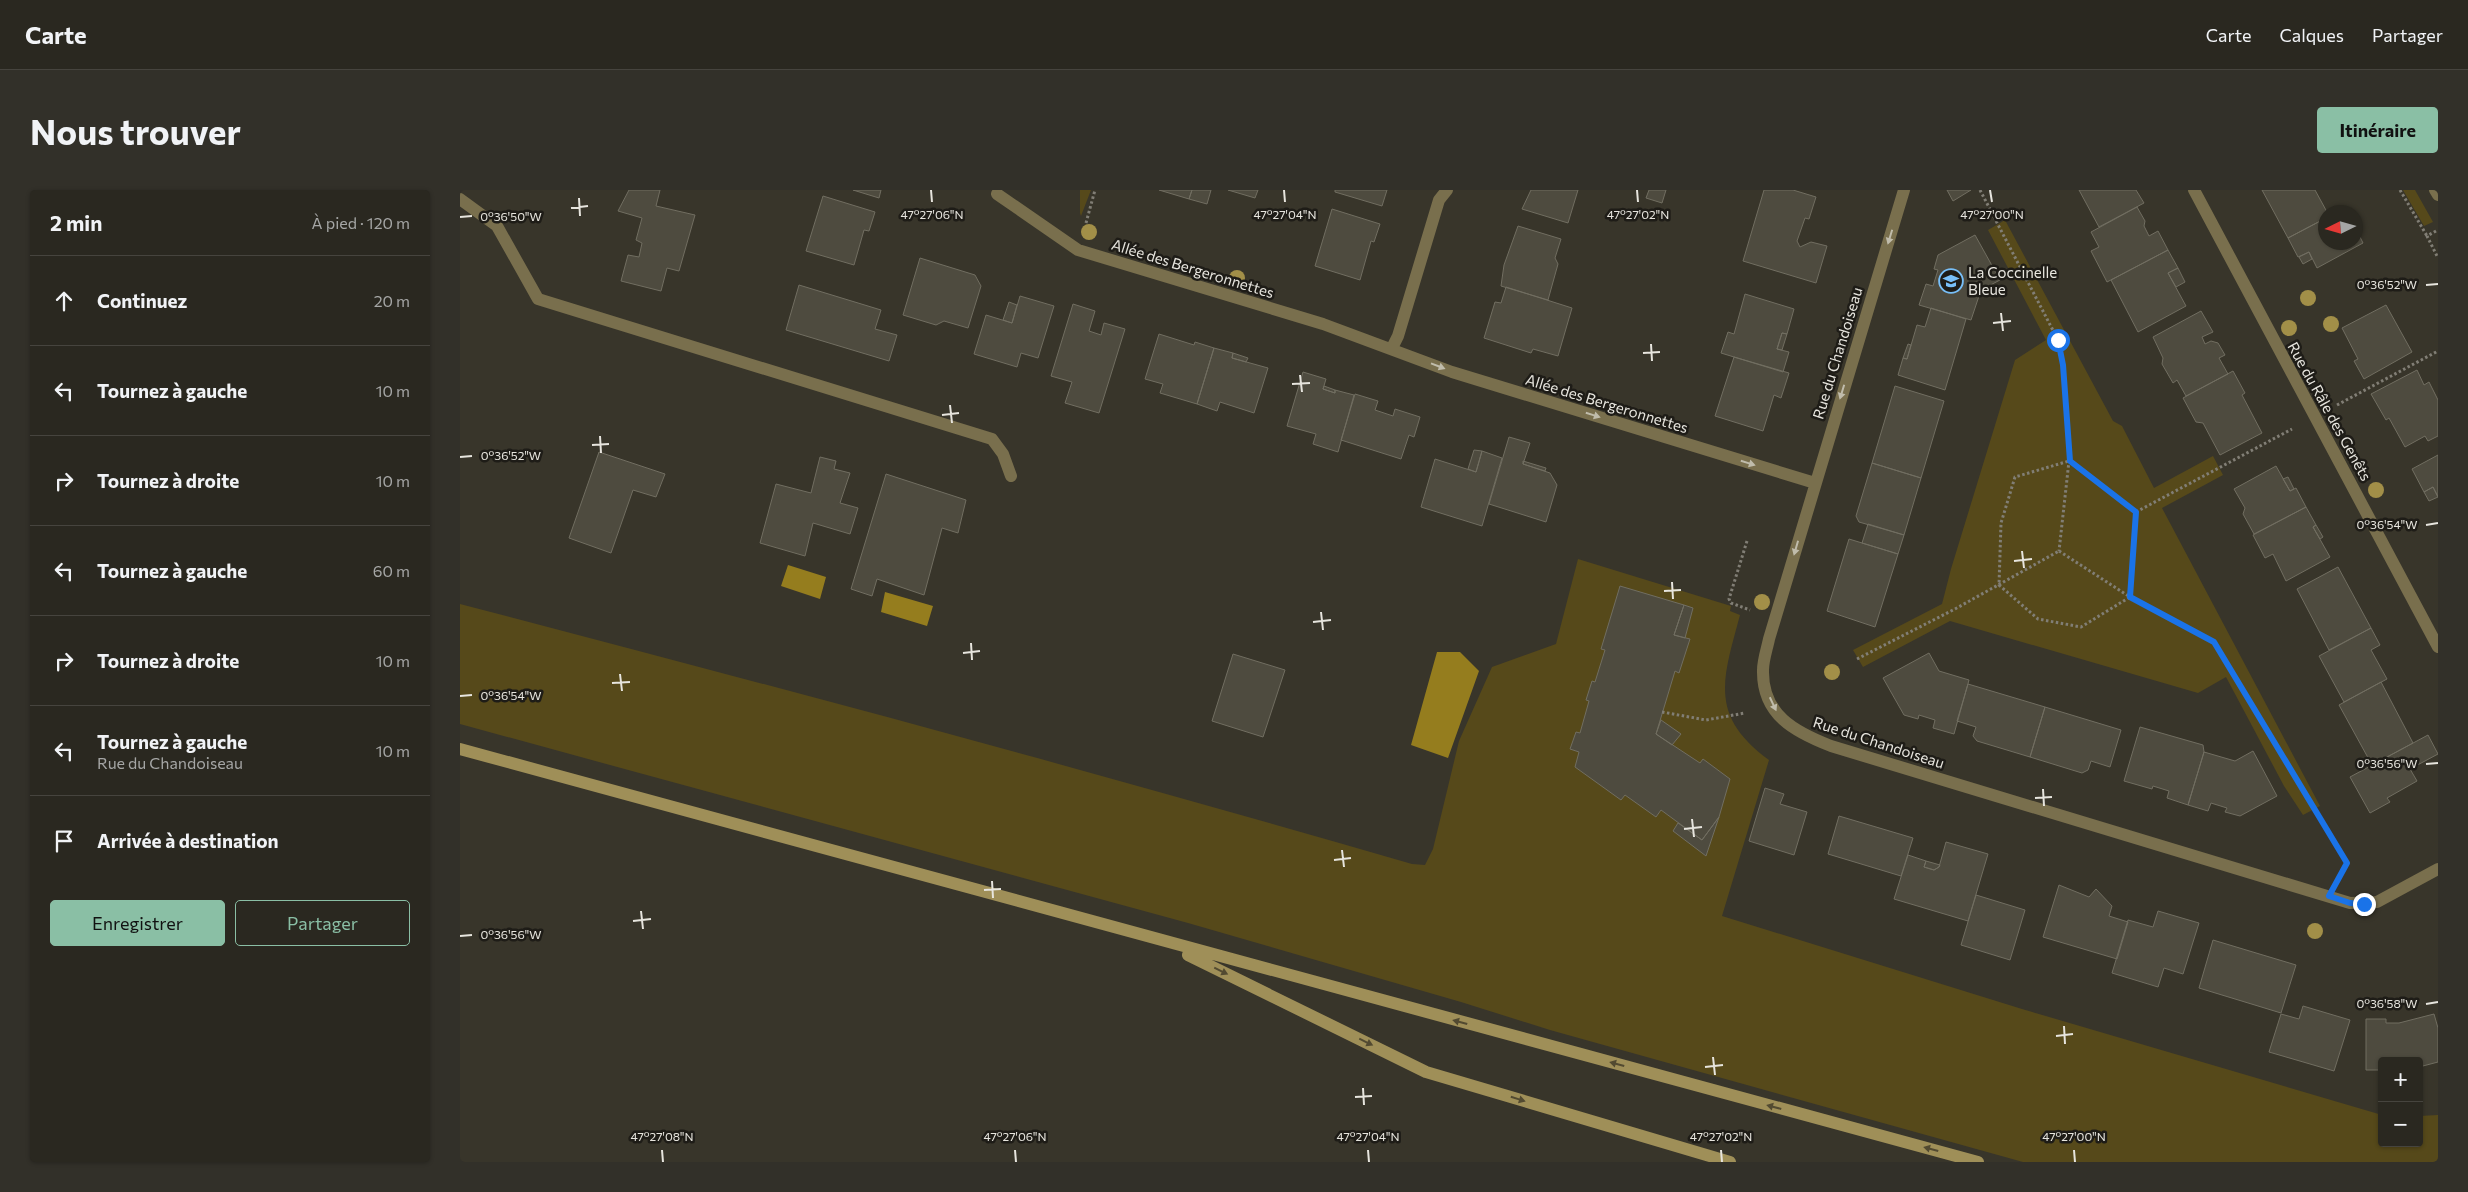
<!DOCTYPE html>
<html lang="fr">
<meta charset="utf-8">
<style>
:root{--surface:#2a2820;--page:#323029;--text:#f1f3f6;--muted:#a5a6a5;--line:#46443e;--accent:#8abfa5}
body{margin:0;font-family:Commissioner,sans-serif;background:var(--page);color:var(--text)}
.controls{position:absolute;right:15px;bottom:15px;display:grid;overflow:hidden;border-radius:5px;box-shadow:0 1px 4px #0004}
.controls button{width:45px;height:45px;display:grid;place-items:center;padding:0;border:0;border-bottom:1px solid var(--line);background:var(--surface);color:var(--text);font:25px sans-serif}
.compass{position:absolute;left:1858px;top:15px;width:45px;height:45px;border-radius:50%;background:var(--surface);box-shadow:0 1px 4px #0004;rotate:265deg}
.stop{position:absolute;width:15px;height:15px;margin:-11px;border:4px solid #1a73e8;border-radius:50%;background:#fff}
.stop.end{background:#1a73e8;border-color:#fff;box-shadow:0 1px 5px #0008}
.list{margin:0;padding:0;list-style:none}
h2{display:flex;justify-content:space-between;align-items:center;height:65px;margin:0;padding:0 20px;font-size:21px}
h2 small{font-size:16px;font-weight:400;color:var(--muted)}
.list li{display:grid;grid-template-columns:32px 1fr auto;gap:15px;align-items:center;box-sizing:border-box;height:90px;padding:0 20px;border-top:1px solid var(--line)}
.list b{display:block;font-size:19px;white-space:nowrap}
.list p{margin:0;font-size:16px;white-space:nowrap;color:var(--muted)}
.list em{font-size:16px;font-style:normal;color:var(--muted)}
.actions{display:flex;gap:10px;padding:15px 20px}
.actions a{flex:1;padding:11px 0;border:1px solid var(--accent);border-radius:5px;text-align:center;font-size:18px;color:var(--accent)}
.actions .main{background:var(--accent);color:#111}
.icon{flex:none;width:28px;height:28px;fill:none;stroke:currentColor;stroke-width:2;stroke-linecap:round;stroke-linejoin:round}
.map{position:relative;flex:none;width:1978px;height:972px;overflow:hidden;border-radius:5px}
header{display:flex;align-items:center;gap:30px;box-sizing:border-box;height:70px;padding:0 25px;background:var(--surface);border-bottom:1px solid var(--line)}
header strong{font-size:24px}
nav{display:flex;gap:28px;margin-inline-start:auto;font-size:18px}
.intro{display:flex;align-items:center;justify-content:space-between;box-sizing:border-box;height:120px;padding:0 30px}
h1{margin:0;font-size:35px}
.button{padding:12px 22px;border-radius:5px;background:var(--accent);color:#111;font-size:18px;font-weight:700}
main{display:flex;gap:30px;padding:0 30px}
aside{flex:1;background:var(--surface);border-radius:5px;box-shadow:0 1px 4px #0004}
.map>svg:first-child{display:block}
.green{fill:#56491a}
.water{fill:#957d1e}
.building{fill:#4e4b3f;stroke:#716e61}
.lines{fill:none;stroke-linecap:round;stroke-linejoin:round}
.path{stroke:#817e75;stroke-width:3;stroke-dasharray:2.5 2.5;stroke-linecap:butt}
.minor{stroke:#796f4d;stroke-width:12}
.secondary{stroke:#9f8f58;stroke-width:12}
.tree{fill:#a28f48}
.oneway{fill:#c0bcab}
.oneway2{fill:#524a31}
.route{stroke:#1a73e8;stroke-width:6}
.ticks{fill:none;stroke:#e7e5de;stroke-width:2}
.labels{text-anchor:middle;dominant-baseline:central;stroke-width:5;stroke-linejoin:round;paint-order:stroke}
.street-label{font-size:15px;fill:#e7e5de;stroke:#1e1c17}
.poi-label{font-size:15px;fill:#e7e5de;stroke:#1e1c17;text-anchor:start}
.ticks-label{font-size:12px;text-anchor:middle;fill:#e7e5de;stroke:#1e1c17;stroke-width:5;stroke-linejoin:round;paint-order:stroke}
</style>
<header>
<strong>Carte</strong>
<nav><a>Carte</a><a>Calques</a><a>Partager</a></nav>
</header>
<div class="intro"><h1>Nous trouver</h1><a class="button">Itinéraire</a></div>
<main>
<aside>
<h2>2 min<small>À pied · 120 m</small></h2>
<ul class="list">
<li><svg class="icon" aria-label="ahead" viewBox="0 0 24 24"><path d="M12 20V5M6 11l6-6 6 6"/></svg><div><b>Continuez</b></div><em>20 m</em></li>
<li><svg class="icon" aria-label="left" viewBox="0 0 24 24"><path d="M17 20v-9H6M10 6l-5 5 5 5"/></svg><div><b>Tournez à gauche</b></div><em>10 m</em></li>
<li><svg class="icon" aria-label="right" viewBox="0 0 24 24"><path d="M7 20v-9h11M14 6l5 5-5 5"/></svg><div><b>Tournez à droite</b></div><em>10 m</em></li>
<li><svg class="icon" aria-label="left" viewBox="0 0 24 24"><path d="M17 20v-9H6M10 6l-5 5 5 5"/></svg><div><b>Tournez à gauche</b></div><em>60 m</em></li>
<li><svg class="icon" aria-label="right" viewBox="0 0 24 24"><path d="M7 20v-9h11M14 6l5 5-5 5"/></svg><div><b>Tournez à droite</b></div><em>10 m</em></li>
<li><svg class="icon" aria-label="left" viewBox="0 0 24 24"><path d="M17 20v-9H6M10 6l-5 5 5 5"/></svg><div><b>Tournez à gauche</b><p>Rue du Chandoiseau</p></div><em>10 m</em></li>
<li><svg class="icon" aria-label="arrive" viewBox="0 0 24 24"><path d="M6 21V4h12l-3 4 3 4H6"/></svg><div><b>Arrivée à destination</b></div></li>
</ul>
<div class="actions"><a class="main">Enregistrer</a><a>Partager</a></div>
</aside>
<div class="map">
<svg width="1978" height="972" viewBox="0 0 1978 972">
<rect width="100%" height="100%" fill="#38352a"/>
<!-- green -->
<path class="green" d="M 620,0 L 631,0 L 621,26 L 620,23 Z
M 1943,0 L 1955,0 L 1973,32 L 1964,36 Z
M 1545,30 L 1653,231 L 1662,236 L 1694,298 L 1753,266 L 1763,285 L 1702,318 L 1860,616 L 1843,625 L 1824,596 L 1766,487 L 1738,503 L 1490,431 L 1403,477 L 1393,460 L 1482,414 L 1491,379 L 1555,170 L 1586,150 L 1528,40 Z
M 1118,369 L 1271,416 L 1270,421 L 1280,425 C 1263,489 1248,525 1309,570 L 1262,726 L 1562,819 L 1922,925 L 1922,953 L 1959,953 L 1959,926 L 1978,925 L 1978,972 L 1563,972 L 1090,840 L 1001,812 L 728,733 L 0,534 L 0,414 C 318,497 636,582 952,674 L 965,675 L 973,659 L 999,551 L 1032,477 L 1096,454 Z"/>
<!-- water -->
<path class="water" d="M 328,375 L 366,387 L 360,409 L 321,396 Z
M 425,402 L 473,416 L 467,436 L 421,422 Z
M 977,462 L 1000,462 L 1019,481 L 988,568 L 951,555 Z"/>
<!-- building -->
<path class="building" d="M 200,0 L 196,16 L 235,25 L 219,81 L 207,78 L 201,101 L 161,91 L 168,65 L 179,67 L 182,53 L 176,50 L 182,28 L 158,21 L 169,0 Z
M 393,0 L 421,0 L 419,8 Z
M 699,0 L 732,0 L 729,9 Z
M 732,0 L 751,0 L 747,14 L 729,9 Z
M 768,0 L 798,0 L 795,8 Z
M 875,0 L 927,0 L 922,16 L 875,2 Z
M 1071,0 L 1118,0 L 1108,33 L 1062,19 Z
M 1189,0 L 1206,0 L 1202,13 L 1186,8 Z
M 1304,0 L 1333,0 L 1356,7 L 1349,29 L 1345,28 L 1337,51 L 1340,57 L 1351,52 L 1367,56 L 1356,93 L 1283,71 Z
M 1487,0 L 1511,0 L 1493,11 Z
M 1619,0 L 1676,0 L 1684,13 L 1639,37 Z
M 1802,0 L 1855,0 L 1867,22 L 1866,28 L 1828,48 Z
M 363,6 L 415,22 L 409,41 L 404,40 L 394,75 L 346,61 Z
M 1677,17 L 1685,31 L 1684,36 L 1689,46 L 1698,41 L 1708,60 L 1647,92 L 1631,61 L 1639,57 L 1631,42 Z
M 872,19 L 920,34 L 914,52 L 911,51 L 900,90 L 855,76 Z
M 1866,28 L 1866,52 L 1896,52 L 1896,39 L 1903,53 L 1857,78 L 1849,62 L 1838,67 L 1828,48 Z
M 1058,36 L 1101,49 L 1095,68 L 1098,74 L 1088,110 L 1041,96 L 1044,75 Z
M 1515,45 L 1540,90 L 1521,100 L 1511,130 L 1459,115 L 1466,94 L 1473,96 L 1478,80 L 1474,79 L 1478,65 Z
M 1708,60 L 1718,78 L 1708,83 L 1726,116 L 1678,142 L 1651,90 Z
M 1849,62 L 1852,69 L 1843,74 L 1839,67 Z
M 460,68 L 515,85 L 521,96 L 508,138 L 484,131 L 476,135 L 443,125 Z
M 1718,78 L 1725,92 L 1716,97 L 1708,83 Z
M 339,95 L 421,120 L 415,139 L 437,145 L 429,171 L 326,140 Z
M 1046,97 L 1112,118 L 1098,166 L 1073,159 L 1071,163 L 1024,148 L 1035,112 L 1041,113 Z
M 1285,104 L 1334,119 L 1327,144 L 1322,143 L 1317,159 L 1329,162 L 1323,182 L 1261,163 L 1268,142 L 1274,144 Z
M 560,106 L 594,116 L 578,168 L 561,163 L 557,177 L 514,164 L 526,125 L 552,133 Z
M 549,112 L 557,115 L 552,133 L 543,130 Z
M 613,114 L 635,121 L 629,141 L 641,145 L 644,133 L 665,139 L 639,223 L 605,213 L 612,192 L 591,186 Z
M 1926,115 L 1952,162 L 1904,189 L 1894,171 L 1898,169 L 1882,138 Z
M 1471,118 L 1506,129 L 1485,200 L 1438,185 L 1443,168 L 1447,169 L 1457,135 L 1465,137 Z
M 1741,121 L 1753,142 L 1742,147 L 1745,154 L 1751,151 L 1758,153 L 1765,165 L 1759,168 L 1768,184 L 1726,206 L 1717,190 L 1713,193 L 1702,174 L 1703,168 L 1693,147 Z
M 1322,143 L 1327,144 L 1322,160 L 1317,159 Z
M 699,144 L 734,155 L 735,152 L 754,158 L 737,214 L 700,203 L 703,194 L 685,189 Z
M 1448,154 L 1451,155 L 1447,169 L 1443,168 Z
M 754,158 L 773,163 L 772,168 L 808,178 L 794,223 L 760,212 L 757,221 L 737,214 Z
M 773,163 L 788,168 L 786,172 L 772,168 Z
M 1274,167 L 1329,183 L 1321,208 L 1314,205 L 1303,241 L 1255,226 Z
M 1957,180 L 1964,195 L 1969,192 L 1978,210 L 1978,246 L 1968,251 L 1965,246 L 1945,257 L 1929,228 L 1926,230 L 1911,204 Z
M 1773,181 L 1785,203 L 1782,205 L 1802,243 L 1760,265 L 1743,233 L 1736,232 L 1723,208 Z
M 843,182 L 866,189 L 863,199 L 875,203 L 875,200 L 894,205 L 878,262 L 853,254 L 856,244 L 827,236 Z
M 864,196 L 875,200 L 875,203 L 863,199 Z
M 1435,196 L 1484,211 L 1461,288 L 1412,273 Z
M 895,204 L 918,211 L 915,220 L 933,226 L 935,219 L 960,227 L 954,247 L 949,245 L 941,269 L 881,250 Z
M 1049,247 L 1070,253 L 1063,274 L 1090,283 L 1097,295 L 1086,332 L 1029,314 Z
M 1014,260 L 1022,261 L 1016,282 L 1008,279 Z
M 1022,261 L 1042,268 L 1022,336 L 961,317 L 975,269 L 1016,282 Z
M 139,262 L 205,284 L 196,307 L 173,300 L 151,363 L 109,348 Z
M 1978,265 L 1978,307 L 1973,297 L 1964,302 L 1952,279 Z
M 360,267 L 376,271 L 374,279 L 390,283 L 380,313 L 398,318 L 390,344 L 353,333 L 345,366 L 300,353 L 316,294 L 351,303 Z
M 1063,271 L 1086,278 L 1085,281 L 1063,274 Z
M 1412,273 L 1461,288 L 1444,345 L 1399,332 L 1396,326 Z
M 1816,276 L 1830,301 L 1836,298 L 1846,317 L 1794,344 L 1783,324 L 1785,318 L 1774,299 Z
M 426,284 L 506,310 L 498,343 L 482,338 L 464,405 L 417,389 L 412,406 L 391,399 Z
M 1828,287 L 1834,299 L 1830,301 L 1823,289 Z
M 1973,297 L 1978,307 L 1969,311 L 1964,302 Z
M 1846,317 L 1856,335 L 1853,337 L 1870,367 L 1826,391 L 1813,364 L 1805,368 L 1793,345 Z
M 1408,334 L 1444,345 L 1438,364 L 1402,353 Z
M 1856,335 L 1863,347 L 1860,349 L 1853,337 Z
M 1389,349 L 1438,364 L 1415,437 L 1367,421 Z
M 1878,377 L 1911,438 L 1869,460 L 1837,399 Z
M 1160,396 L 1224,415 L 1214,445 L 1230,449 L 1219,483 L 1215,481 L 1196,544 L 1240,573 L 1243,569 L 1270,589 L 1259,627 L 1242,650 L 1201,620 L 1196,627 L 1165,605 L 1161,610 L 1115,577 L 1119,562 L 1110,559 L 1116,542 L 1120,543 L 1129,511 L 1126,510 L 1132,491 L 1135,492 L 1145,460 L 1141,459 Z
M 1224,415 L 1233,418 L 1225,448 L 1214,445 Z
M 1911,438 L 1920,455 L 1911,460 L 1927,489 L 1884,512 L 1859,466 Z
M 1469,463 L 1479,481 L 1509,490 L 1494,544 L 1473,538 L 1475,530 L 1459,525 L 1458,529 L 1444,525 L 1423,488 Z
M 773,464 L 825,480 L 803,547 L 752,531 Z
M 1921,492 L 1953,553 L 1912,575 L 1879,515 Z
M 1508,494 L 1585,517 L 1570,567 L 1517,551 L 1513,546 L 1516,537 L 1497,531 Z
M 1585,517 L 1661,540 L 1650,577 L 1631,571 L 1628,580 L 1622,583 L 1570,567 Z
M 1201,530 L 1221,544 L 1212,555 L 1196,544 Z
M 1680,537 L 1743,555 L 1744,562 L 1728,615 L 1707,608 L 1709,601 L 1693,596 L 1692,599 L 1664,591 Z
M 1968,545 L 1978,564 L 1950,579 L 1957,591 L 1927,608 L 1930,612 L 1910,623 L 1890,587 Z
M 1793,561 L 1817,606 L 1780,626 L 1765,622 L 1767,618 L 1751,613 L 1748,621 L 1728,615 L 1744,562 L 1775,571 Z
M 1305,598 L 1324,604 L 1320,614 L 1347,622 L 1334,665 L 1289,651 Z
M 1379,626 L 1453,648 L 1441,686 L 1368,664 Z
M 1259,627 L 1246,666 L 1213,641 L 1218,633 L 1242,650 Z
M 1486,652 L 1528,664 L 1508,731 L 1434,709 L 1448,665 L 1466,671 L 1464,677 L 1474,680 L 1479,677 Z
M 1466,671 L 1480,675 L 1479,677 L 1474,680 L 1464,677 Z
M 1599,695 L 1629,707 L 1636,699 L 1652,716 L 1649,726 L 1668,732 L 1657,769 L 1583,747 Z
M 1516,705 L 1565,720 L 1550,770 L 1501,755 Z
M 1698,721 L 1739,733 L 1723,784 L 1704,778 L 1698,797 L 1652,783 L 1668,730 L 1693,737 Z
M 1753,750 L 1836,775 L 1821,823 L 1739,798 Z
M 1843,816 L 1890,830 L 1874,881 L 1809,862 L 1821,824 L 1839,829 Z
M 1974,824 L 1978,838 L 1978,872 L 1959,877 L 1959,871 L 1922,871 L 1922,880 L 1906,880 L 1906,829 L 1926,829 L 1926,833 L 1939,833 Z"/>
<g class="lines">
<!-- path -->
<path class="path" d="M 1520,0 L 1598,150 L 1603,175 L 1609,271 L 1599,361
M 1940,0 L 1967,46
M 626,33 L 635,0
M 1976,41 L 1967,46 L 1978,68
M 1877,215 L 1978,161
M 1609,271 L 1676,322 L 1670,407 L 1621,437 L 1578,429 L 1539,395 L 1541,333 L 1555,287 Z
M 1676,322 L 1832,239
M 1287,351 L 1269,409 L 1271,413 L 1290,420
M 1599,361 L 1670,407 L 1754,452 L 1887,673 L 1881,683
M 1397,469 L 1495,419 L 1599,361
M 1202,522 L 1246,530 L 1285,523"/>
<!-- minor -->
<path class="minor" d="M 1444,0 L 1309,449 C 1307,459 1303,470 1303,480 C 1302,525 1335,542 1371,556 L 1890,713 L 1917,712 L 1978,679
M 1734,0 L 1978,457
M 1975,0 L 1978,5
M 537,4 L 618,60 L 863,134 L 992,182 L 1355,293
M 0,9 L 37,36 L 78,109 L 532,249 L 543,264 L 551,286
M 932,158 L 938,146 L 979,10 L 987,0"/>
<!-- secondary -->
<path class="secondary" d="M 0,559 L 1518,972
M 728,765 L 966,882 L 1270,972"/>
</g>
<!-- trees -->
<g class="tree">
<circle cx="629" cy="42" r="8"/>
<circle cx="777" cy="88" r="8"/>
<circle cx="1848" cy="108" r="8"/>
<circle cx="1871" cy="134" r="8"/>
<circle cx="1829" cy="138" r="8"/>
<circle cx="1916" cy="300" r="8"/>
<circle cx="1302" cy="412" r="8"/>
<circle cx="1372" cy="482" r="8"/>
<circle cx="1855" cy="741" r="8"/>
</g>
<!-- one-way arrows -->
<defs><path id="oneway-solid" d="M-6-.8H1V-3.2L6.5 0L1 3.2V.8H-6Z" transform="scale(1.25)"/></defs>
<g class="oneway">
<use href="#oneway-solid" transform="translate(1430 47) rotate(107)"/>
<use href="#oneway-solid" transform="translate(978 176) rotate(21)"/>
<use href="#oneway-solid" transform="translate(1382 202) rotate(107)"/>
<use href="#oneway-solid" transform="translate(1133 225) rotate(17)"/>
<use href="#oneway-solid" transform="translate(1288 273) rotate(17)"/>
<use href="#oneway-solid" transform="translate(1336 358) rotate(106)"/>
<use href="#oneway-solid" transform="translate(1313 514) rotate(65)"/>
</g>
<g class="oneway2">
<use href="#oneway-solid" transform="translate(761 781) rotate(26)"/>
<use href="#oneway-solid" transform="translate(1000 832) rotate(-165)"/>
<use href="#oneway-solid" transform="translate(906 852) rotate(26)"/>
<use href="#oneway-solid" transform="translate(1157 874) rotate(-165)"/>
<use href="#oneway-solid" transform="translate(1058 909) rotate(17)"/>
<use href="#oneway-solid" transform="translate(1314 917) rotate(-165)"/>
<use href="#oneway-solid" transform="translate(1471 959) rotate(-165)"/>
</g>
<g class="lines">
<!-- route -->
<path class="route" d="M 1598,150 L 1603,175 L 1610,271 L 1676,322 L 1670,407 L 1754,452 L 1887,673 L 1869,706 L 1890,713 L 1904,714"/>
</g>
<!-- ticks -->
<path class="ticks" d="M 471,0 L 472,12M 824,0 L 825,12M 1177,0 L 1178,12M 1530,0 L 1532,12M 119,8 L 120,26M 111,18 L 128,16M 0,27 L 12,26M 1966,95 L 1978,94M 1541,123 L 1543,141M 1533,133 L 1551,131M 1191,154 L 1192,171M 1183,163 L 1200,162M 840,185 L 842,202M 832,194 L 850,193M 490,215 L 492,233M 482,225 L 499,223M 140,246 L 141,263M 132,255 L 149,254M 0,267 L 12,266M 1966,335 L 1978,333M 1562,361 L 1564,378M 1554,371 L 1572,369M 1212,392 L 1213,409M 1204,401 L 1221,400M 861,422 L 863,440M 853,432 L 871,430M 511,453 L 512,470M 503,463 L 520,461M 160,484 L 162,501M 152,493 L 170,492M 0,506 L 12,505M 1966,574 L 1978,573M 1583,599 L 1584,616M 1575,608 L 1592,607M 1232,629 L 1234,647M 1224,639 L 1242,637M 882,660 L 884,677M 874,670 L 891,668M 532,691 L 533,708M 524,700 L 541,699M 181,721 L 183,739M 173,731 L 191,729M 0,746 L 12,745M 1966,814 L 1978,812M 1604,836 L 1605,854M 1596,846 L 1613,844M 1253,867 L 1255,885M 1245,877 L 1263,875M 903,898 L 904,915M 895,907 L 912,906M 202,960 L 203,972M 555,960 L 556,972M 908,960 L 909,972M 1261,960 L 1262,972M 1614,960 L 1615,972"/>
<!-- icons -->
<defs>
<g id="school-ring" transform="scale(1.25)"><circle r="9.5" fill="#1e1c17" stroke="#78bff8" stroke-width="1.5"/><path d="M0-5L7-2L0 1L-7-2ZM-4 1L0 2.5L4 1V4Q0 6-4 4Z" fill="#78bff8"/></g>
</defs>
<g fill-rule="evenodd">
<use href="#school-ring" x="1491" y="91"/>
</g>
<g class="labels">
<!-- street labels -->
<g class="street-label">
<text transform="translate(733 78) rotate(17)">Allée des Bergeronnettes</text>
<text transform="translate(1377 163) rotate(-73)">Rue du Chandoiseau</text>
<text transform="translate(1147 213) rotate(17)">Allée des Bergeronnettes</text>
<text transform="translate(1870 221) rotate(61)">Rue du Râle des Genêts</text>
<text transform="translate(1419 552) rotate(18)">Rue du Chandoiseau</text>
</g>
<!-- poi labels -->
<g class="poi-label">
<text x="1508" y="82">La Coccinelle<tspan x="1508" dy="17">Bleue</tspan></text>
</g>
</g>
<g class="ticks-label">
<text x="472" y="29">47°27'06"N</text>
<text x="825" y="29">47°27'04"N</text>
<text x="1178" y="29">47°27'02"N</text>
<text x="1532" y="29">47°27'00"N</text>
<text x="51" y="31">0°36'50"W</text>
<text x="1927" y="99">0°36'52"W</text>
<text x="51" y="270">0°36'52"W</text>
<text x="1927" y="339">0°36'54"W</text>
<text x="51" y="510">0°36'54"W</text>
<text x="1927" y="578">0°36'56"W</text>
<text x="51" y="749">0°36'56"W</text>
<text x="1927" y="818">0°36'58"W</text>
<text x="202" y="951">47°27'08"N</text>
<text x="555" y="951">47°27'06"N</text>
<text x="908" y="951">47°27'04"N</text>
<text x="1261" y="951">47°27'02"N</text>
<text x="1614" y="951">47°27'00"N</text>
</g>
</svg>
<div class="controls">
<button>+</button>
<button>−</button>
</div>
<svg class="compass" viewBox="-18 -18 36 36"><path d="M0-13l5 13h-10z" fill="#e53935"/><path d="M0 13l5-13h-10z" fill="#a5a6a5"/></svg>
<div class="stop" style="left:1598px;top:150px"></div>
<div class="stop end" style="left:1904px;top:714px"></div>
</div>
</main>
